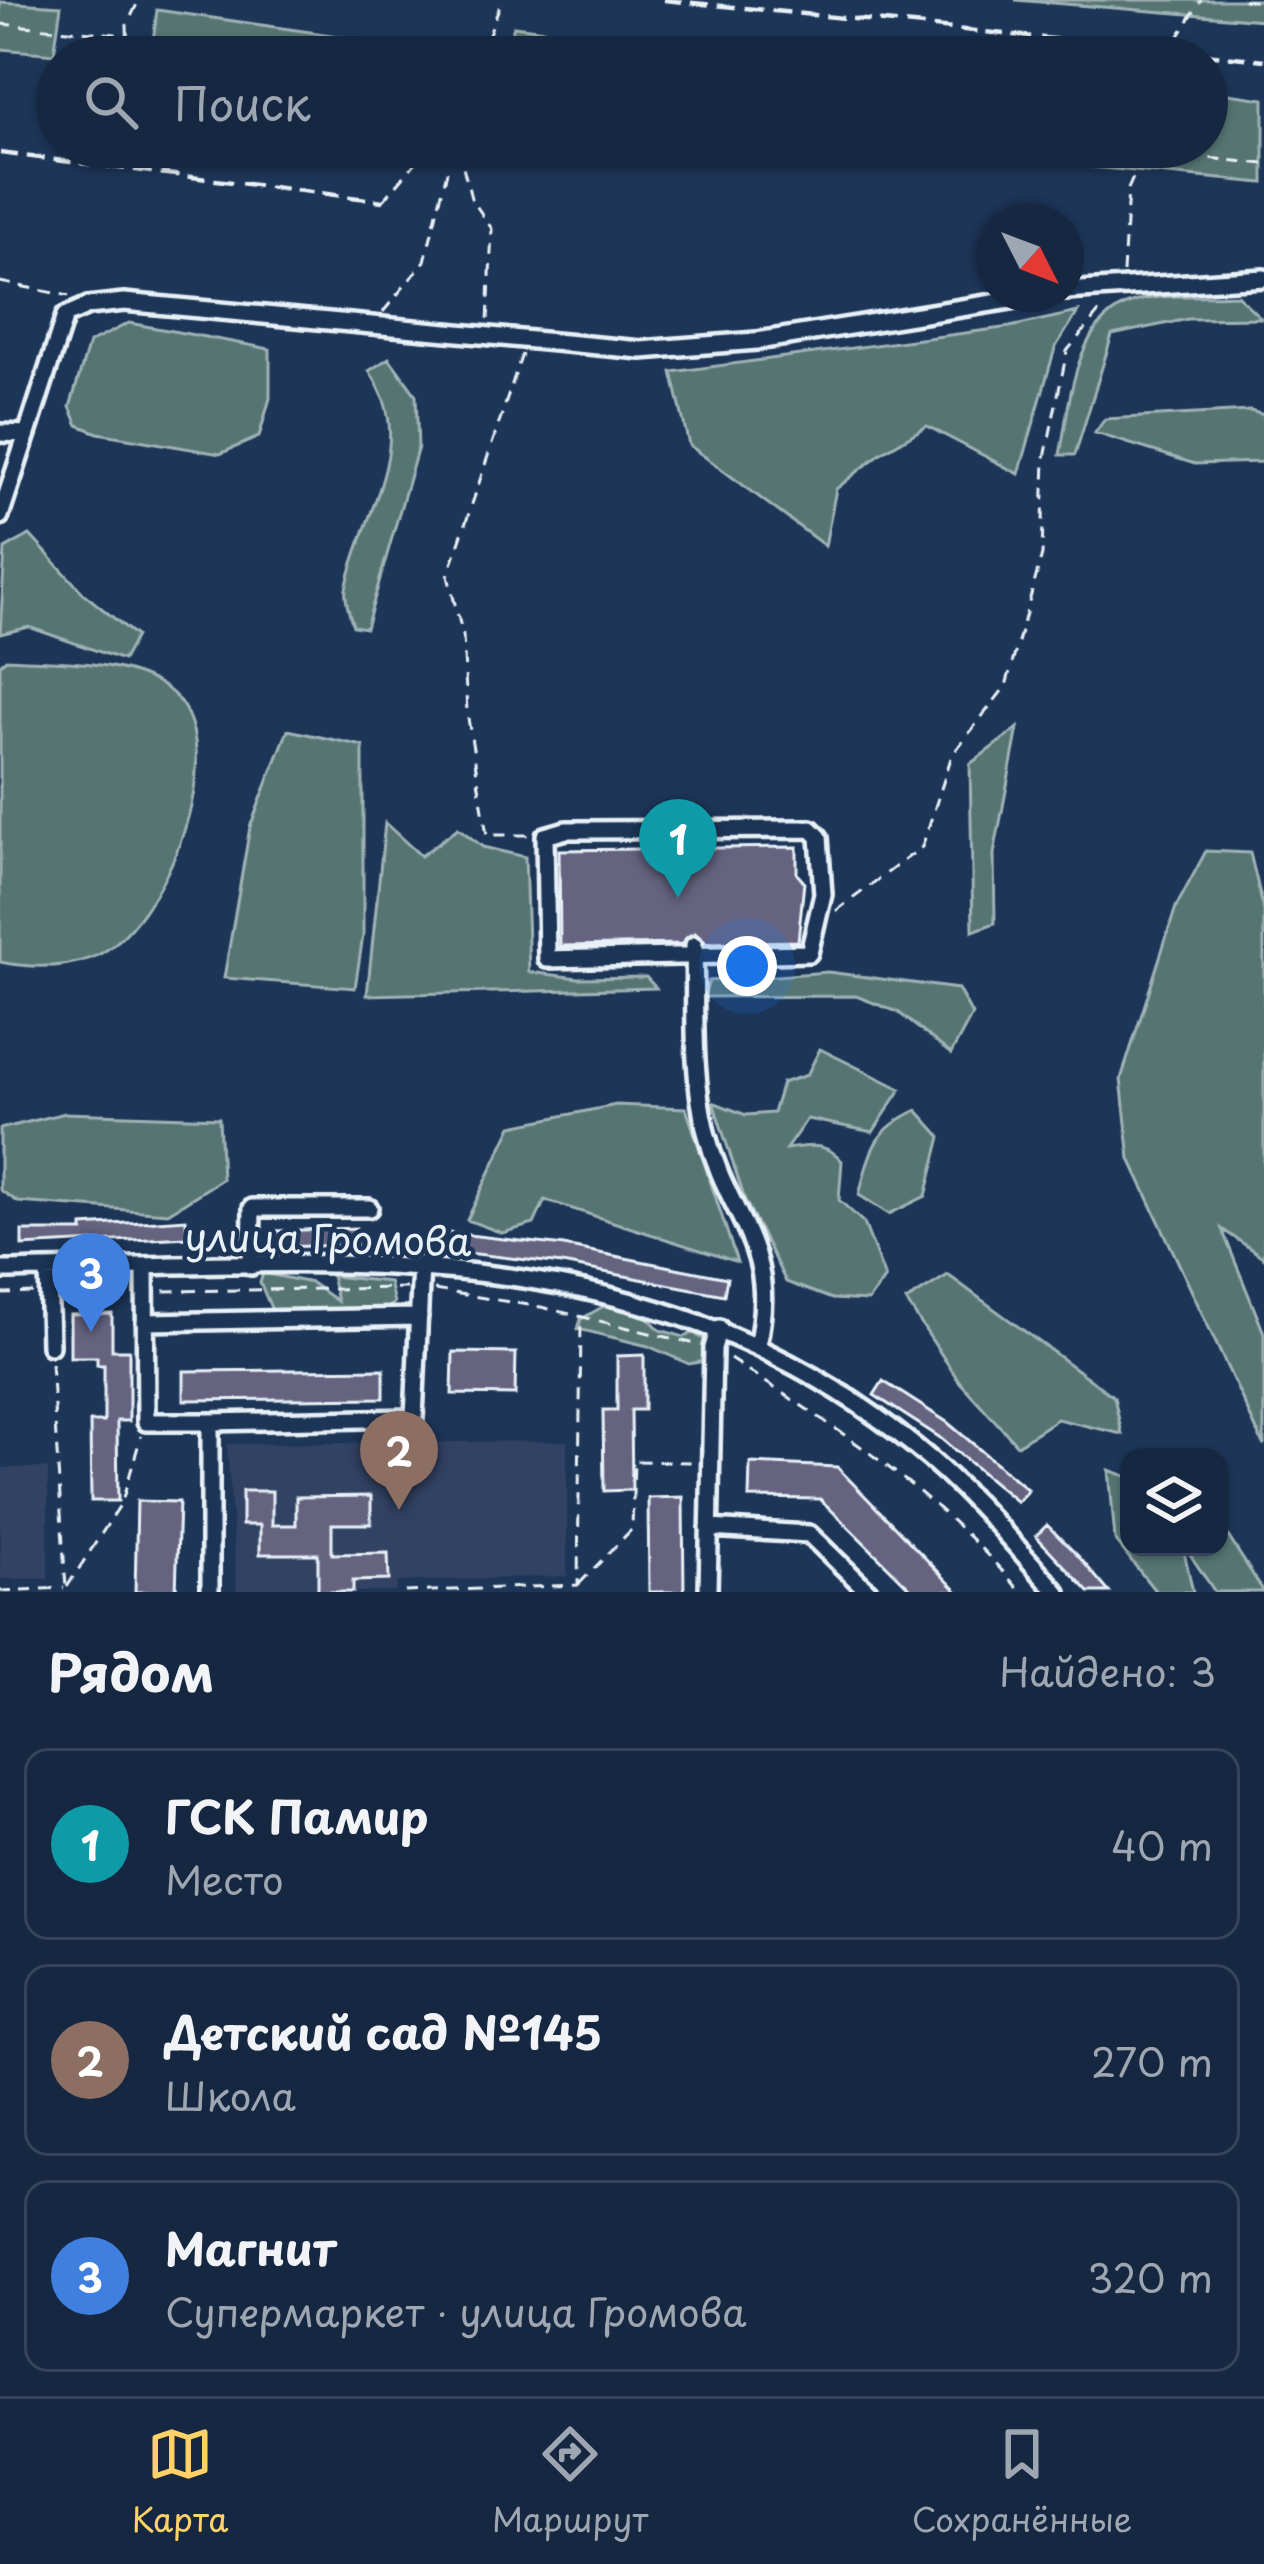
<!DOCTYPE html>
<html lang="ru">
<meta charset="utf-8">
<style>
:root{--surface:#162841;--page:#23344c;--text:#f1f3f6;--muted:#9ea6b1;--line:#35445a;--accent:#ffd166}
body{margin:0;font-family:"Playpen Sans",sans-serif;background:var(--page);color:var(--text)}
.controls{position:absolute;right:36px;bottom:36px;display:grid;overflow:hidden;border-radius:24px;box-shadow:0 3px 9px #0004}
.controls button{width:108px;height:108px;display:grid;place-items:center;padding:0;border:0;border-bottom:3px solid var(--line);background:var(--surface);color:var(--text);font:60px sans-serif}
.compass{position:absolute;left:976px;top:204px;width:108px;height:108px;border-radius:50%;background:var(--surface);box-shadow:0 3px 9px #0004;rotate:132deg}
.you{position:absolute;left:747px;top:966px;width:42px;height:42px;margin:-30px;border:9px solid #fff;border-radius:50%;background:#1a73e8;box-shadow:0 0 0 18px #1a73e833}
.badge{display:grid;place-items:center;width:78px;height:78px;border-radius:50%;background:var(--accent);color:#fff;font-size:39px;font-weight:700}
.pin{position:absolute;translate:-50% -99px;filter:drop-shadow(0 3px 6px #0008)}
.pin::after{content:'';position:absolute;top:63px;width:42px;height:36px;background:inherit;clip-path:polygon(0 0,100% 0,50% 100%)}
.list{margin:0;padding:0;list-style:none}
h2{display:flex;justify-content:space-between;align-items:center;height:156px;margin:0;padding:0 48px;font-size:51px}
h2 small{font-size:39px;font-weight:400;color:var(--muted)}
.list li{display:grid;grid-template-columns:78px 1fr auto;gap:36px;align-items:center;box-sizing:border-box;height:192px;margin:0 24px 24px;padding:0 24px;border:3px solid var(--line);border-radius:24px}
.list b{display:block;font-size:45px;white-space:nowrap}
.list p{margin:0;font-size:39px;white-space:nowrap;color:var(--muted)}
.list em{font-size:39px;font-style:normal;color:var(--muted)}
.icon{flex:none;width:66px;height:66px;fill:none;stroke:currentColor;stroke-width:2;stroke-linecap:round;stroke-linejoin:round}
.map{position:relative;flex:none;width:1264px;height:1592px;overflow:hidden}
.search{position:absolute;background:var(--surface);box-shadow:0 3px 9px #0004;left:36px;right:36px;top:36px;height:132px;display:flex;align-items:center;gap:30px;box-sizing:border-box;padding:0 42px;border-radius:66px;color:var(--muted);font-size:45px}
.sheet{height:804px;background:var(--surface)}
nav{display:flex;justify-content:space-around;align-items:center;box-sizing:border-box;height:168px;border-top:3px solid var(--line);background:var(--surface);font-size:33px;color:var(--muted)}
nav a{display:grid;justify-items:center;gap:6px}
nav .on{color:var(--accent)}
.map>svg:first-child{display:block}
.built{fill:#334364}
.green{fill:#567472;stroke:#9fb2b5;stroke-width:3}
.building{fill:#666381;stroke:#e8f1f8;stroke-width:3}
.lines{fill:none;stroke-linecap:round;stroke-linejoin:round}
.minor-casing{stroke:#e8f1f8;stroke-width:24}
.path{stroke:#e8f1f8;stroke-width:3;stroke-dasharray:12 9;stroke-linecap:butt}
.minor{stroke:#1d3557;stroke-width:15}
.rail{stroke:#e8f1f8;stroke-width:4.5;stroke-dasharray:18 9;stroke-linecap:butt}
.labels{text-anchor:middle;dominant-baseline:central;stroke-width:9;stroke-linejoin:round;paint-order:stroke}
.street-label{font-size:39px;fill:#e8f1f8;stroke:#1d3557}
</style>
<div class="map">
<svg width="1264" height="1592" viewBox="0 0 1264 1592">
<rect width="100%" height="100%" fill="#1d3557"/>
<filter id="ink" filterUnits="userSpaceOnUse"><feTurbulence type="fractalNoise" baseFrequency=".00833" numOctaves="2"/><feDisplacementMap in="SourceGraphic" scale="24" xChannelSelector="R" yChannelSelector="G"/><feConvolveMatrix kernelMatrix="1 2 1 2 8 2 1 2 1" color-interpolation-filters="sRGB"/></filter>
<g filter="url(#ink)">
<!-- built -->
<path class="built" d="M 567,1441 L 567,1576 L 397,1582 L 396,1592 L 237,1592 L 227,1444 Z
M 0,1468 L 48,1468 L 48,1579 L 0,1579 Z"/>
<!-- green -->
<path class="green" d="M 1015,0 L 1264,0 L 1264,20 Z
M 0,2 L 61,6 L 54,54 L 0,49 Z
M 157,10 L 449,52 L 448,57 L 151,57 Z
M 514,26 L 749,57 L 502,57 Z
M 1207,91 L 1264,99 L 1264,183 L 876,147 L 1207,147 Z
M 1237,295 L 1261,318 L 1188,319 L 1112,335 L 1075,455 L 1060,455 C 1070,404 1073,320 1134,302 C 1164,293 1205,297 1237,295 Z
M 1078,312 L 1055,348 L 1019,474 L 927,426 L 881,453 L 836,489 L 825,546 L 689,445 L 672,372 L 1010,327 Z
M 129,323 L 270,349 L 270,398 L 259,437 L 220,454 L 98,433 L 78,425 L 70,407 L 89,343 Z
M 389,358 L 416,395 L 418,447 L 366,628 L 353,626 C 350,615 344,600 346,589 C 360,516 421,444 369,371 Z
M 1250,411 L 1264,415 L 1264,462 L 1195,464 L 1095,433 L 1105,419 Z
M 30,535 L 84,594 L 136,636 L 123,660 L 29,627 L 0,634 L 5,549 Z
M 6,659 C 54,662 117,659 160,684 C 245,732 164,931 91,958 C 61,969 30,968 0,962 L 0,664 Z
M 1018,728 L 994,854 L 995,923 L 973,931 L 970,764 Z
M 288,730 L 363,746 L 363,936 L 355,988 L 224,978 L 250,827 Z
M 385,823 L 421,856 L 458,828 L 483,847 L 525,857 L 529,972 L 578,978 L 646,977 L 656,988 L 367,995 Z
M 1206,851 L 1250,853 L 1264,911 L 1264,1258 L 1222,1229 L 1264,1333 L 1264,1446 L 1130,1159 L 1121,1079 L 1176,907 Z
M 828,972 L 958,989 L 972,1015 L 951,1054 L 898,1012 L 856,996 L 704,997 L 709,981 Z
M 820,1049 L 901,1089 L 873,1132 L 807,1119 L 786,1149 C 808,1146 826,1141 842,1161 L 839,1200 L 864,1223 L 885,1278 L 868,1301 L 832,1299 L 786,1282 L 745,1200 L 713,1102 L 746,1115 L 773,1113 L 782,1083 L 807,1075 Z
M 616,1105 L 686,1108 L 737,1262 L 545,1200 L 534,1224 L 502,1233 L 467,1220 L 512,1126 Z
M 917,1110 L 941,1137 L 926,1196 L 889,1214 L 859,1195 C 871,1150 872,1131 917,1110 Z
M 65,1113 L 219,1118 L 222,1179 L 168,1213 L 18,1202 L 0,1190 L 0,1129 Z
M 263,1273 L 311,1283 L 337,1301 L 331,1276 L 389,1282 L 394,1303 L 379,1314 L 272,1310 L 260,1283 Z
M 948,1275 L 1114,1397 L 1122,1434 L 1057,1419 L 1017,1445 L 959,1381 L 906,1301 Z
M 604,1306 L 641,1310 L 660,1330 L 684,1337 L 693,1333 L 707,1341 L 710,1360 L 689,1364 L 648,1346 L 578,1329 L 581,1319 Z
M 1109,1470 L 1129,1477 L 1129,1547 L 1183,1547 L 1193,1592 L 1156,1592 L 1115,1540 Z
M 1219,1522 L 1264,1592 L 1215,1592 L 1185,1547 L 1219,1547 Z"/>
<!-- building -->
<path class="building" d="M 797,847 L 797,874 L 804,882 L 798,941 L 706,943 L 695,933 L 682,944 L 560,946 L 559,850 Z
M 186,1219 L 187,1237 L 22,1246 L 22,1231 L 83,1231 L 83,1226 Z
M 356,1228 L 356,1245 L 275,1247 L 275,1231 Z
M 451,1233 L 564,1246 L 727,1278 L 724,1295 L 562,1264 L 450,1251 Z
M 112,1314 L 112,1350 L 129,1350 L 129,1421 L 117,1421 L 118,1501 L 91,1501 L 90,1422 L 104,1422 L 104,1365 L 97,1365 L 97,1357 L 70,1357 L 70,1315 Z
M 453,1352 L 516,1353 L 515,1395 L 452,1394 Z
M 644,1355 L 644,1410 L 631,1410 L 632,1490 L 604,1491 L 603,1410 L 617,1410 L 617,1356 Z
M 384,1369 L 384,1398 L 184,1400 L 184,1371 Z
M 883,1381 L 947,1422 L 1028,1490 L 1017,1502 L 939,1437 L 874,1395 Z
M 750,1463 L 837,1467 L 958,1592 L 914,1592 L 820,1499 L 749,1498 Z
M 242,1491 L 272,1491 L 272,1525 L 296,1525 L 296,1497 L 371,1496 L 371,1524 L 332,1524 L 332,1554 L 388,1553 L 389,1580 L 353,1581 L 353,1592 L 318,1592 L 318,1554 L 260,1554 L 260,1525 L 242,1525 Z
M 683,1497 L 684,1592 L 649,1592 L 648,1498 Z
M 137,1501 L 179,1502 L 176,1592 L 135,1592 Z
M 1047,1525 L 1079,1557 L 1109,1592 L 1089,1592 L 1036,1536 Z"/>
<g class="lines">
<!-- minor casing -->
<g class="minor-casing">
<path id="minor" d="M 1066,291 L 1264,278
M 0,433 L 27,434 L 65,316 L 88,306 L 124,302 L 641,350 L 757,341 L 1048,294
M 0,516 L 27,434
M 811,829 L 819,837 L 823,894 L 809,953 L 547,959 L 545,836 L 566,830 Z
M 694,945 C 696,1008 691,1070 706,1132 C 728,1220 780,1246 757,1345
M 251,1266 L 252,1208 L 369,1208
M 145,1267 L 146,1422 L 210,1422 L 210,1592
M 48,1269 L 50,1346
M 0,1270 C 327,1263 645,1226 917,1448 C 969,1490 1012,1542 1057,1592
M 145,1322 L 419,1317
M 210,1422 L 414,1418 L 421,1264
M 709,1528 L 809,1534 L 869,1592
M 708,1592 L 713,1348 L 719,1328"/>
</g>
<!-- path -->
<path class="path" d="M 1243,0 L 1264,2
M 0,24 L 127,35
M 128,57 L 127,25 L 139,0
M 480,57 L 502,0
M 1166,57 L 1201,0
M 458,147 L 471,198 L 492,229 L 488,323
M 1106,147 L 1264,164
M 100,165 L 105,147
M 383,201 L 429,147
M 1123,273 L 1128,189 L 1147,147
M 0,282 L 69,296
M 383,312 L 425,261 L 453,147
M 522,354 L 448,576 L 463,636 L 467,712 L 487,835 L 531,835
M 836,911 L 922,847 L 952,755 L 1006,686 L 1042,555 L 1045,458 L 1067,351 L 1104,306
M 434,1290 L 541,1307 L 700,1345
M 164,1291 L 406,1288
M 62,1292 L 130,1291
M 0,1294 L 34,1293
M 730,1359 C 843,1432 932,1489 1021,1592
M 51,1363 L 66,1588
M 579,1584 L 632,1529 L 634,1461 L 696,1462
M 67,1587 L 122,1502 L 141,1436
M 0,1591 L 64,1588
M 405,1592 L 578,1585 L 581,1321"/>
<!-- minor -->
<use href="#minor" class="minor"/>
<!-- rail -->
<path class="rail" d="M 664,0 L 1264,60
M 0,153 L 383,201"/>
</g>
</g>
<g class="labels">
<!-- street labels -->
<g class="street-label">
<text transform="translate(328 1237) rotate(1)">улица Громова</text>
</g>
</g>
</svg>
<div class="controls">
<button><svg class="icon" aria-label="layers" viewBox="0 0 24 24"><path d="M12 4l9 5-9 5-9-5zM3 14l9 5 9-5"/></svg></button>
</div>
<svg class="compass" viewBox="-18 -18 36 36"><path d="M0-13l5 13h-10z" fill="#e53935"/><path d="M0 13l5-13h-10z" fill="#9ea6b1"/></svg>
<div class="you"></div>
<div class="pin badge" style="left:678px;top:898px;background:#0f9aa8">1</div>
<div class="pin badge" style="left:399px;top:1510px;background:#8d6e63">2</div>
<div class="pin badge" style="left:91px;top:1332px;background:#3f7fe0">3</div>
<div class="search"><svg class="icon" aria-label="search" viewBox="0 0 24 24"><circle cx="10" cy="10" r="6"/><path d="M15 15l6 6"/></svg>Поиск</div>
</div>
<section class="sheet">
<h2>Рядом<small>Найдено: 3</small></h2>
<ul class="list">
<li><span class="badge" style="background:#0f9aa8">1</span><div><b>ГСК Памир</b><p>Место</p></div><em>40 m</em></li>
<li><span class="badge" style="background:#8d6e63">2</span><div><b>Детский сад №145</b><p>Школа</p></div><em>270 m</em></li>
<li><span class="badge" style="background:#3f7fe0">3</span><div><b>Магнит</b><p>Супермаркет · улица Громова</p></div><em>320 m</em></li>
</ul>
</section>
<nav>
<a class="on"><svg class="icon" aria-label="map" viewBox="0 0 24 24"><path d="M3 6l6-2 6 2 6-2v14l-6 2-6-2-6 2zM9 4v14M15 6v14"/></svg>Карта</a>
<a><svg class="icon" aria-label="directions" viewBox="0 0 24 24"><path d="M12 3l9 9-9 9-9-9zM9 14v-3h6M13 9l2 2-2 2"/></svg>Маршрут</a>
<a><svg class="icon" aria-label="saved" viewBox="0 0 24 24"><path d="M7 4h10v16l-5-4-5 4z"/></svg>Сохранённые</a>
</nav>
